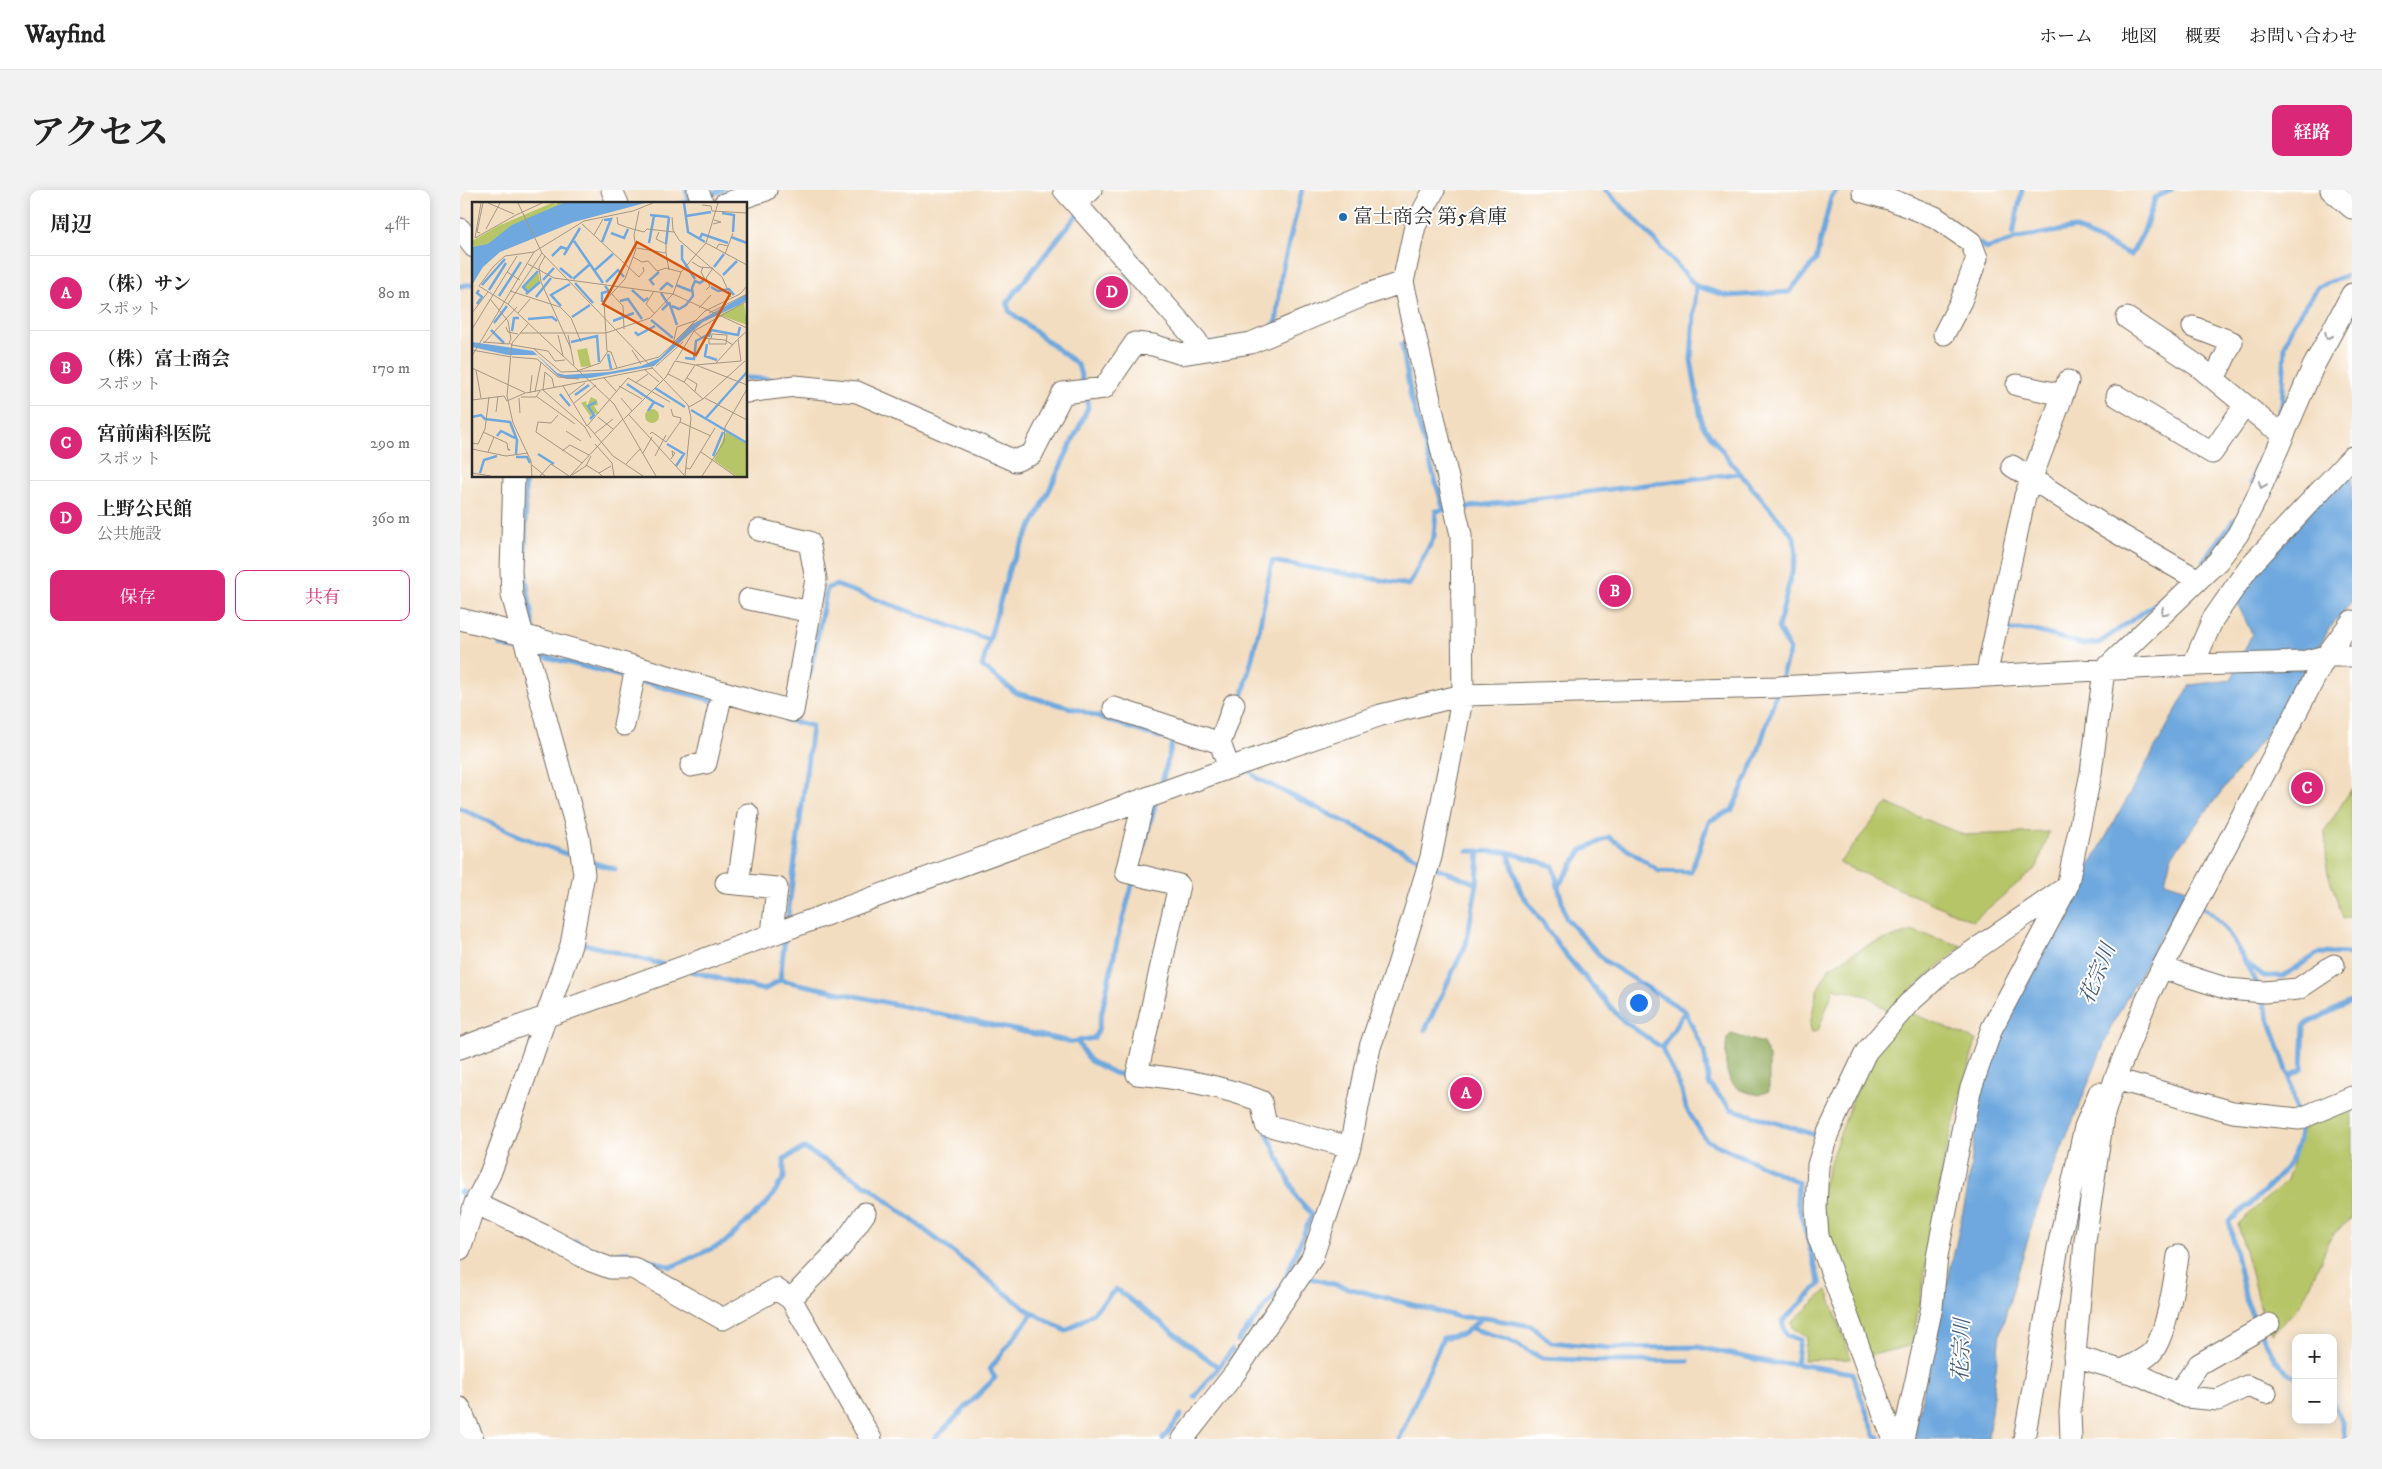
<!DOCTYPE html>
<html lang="ja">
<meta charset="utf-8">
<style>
:root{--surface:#fff;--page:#f2f2f2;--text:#222;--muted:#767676;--line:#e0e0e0;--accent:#db2777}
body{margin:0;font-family:"IM FELL DW Pica","Noto Serif JP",serif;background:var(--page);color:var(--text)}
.controls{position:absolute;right:15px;bottom:15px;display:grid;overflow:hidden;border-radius:10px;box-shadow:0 2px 12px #0003}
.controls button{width:45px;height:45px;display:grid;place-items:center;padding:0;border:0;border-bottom:1px solid var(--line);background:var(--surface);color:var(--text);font:25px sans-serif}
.you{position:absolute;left:1178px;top:812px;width:18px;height:18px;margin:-12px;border:4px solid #fff;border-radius:50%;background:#1a73e8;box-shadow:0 0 0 8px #1a73e833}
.badge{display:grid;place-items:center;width:32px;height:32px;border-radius:50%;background:var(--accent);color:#fff;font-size:16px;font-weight:700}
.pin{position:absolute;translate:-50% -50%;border:2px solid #fff;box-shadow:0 1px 5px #0006}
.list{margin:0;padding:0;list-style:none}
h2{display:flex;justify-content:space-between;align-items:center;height:65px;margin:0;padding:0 20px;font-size:21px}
h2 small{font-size:16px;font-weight:400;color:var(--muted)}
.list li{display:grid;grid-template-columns:32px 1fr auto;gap:15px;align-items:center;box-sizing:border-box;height:75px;padding:0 20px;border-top:1px solid var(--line)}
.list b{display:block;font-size:19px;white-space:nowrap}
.list p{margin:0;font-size:16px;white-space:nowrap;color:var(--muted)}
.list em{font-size:16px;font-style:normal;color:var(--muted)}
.actions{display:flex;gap:10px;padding:15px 20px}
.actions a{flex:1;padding:11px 0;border:1px solid var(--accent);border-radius:10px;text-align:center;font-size:18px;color:var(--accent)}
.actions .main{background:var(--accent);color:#fff}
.map{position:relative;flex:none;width:1892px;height:1249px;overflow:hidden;border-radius:10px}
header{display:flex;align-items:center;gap:30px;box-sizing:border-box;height:70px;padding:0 25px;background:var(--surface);border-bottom:1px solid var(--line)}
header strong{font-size:24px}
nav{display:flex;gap:28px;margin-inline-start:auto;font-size:18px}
.intro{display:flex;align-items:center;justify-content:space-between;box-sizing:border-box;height:120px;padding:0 30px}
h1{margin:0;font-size:35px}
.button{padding:12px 22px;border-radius:10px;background:var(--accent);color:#fff;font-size:18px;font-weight:700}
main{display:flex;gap:30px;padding:0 30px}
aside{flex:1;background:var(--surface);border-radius:10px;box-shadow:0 2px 12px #0003}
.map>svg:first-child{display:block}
.green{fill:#b6c567;stroke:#707849}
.forest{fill:#90aa5c;stroke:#5e6a44}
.water{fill:#6ea8de;stroke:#4c6a84}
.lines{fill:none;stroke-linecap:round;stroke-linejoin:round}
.stream{stroke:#6ea8de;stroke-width:5}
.minor-casing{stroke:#71695f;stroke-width:23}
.minor{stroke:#fff;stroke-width:21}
.oneway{stroke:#a0a0a0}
.poi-dot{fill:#1f6fb2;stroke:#fff;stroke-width:2}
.labels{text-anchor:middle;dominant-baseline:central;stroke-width:4;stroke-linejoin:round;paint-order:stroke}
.poi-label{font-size:20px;fill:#2b2b2b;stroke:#fff;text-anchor:start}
.water-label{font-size:21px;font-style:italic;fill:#465d73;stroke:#fff}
.inset-river{fill:none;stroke:#6ea8de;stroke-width:2.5}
.inset-road{fill:none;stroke:#a39684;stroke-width:1}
.view{fill:#d5540f;fill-opacity:0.15;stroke:#d5540f;stroke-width:2.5}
.inset-edge{fill:none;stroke:#2b2b2b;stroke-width:2.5}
</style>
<header>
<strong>Wayfind</strong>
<nav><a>ホーム</a><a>地図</a><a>概要</a><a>お問い合わせ</a></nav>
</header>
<div class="intro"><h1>アクセス</h1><a class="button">経路</a></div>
<main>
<aside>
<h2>周辺<small>4件</small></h2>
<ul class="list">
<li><span class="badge">A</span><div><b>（株）サン</b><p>スポット</p></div><em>80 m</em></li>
<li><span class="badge">B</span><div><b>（株）富士商会</b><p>スポット</p></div><em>170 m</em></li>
<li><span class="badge">C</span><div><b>宮前歯科医院</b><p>スポット</p></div><em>290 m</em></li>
<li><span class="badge">D</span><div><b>上野公民館</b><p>公共施設</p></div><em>360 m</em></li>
</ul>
<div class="actions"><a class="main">保存</a><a>共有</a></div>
</aside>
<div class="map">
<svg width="1892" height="1249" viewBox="0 0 1892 1249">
<rect width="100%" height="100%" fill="#fff"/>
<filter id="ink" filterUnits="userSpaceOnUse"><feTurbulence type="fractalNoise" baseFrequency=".02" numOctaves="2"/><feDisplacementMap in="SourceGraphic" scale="10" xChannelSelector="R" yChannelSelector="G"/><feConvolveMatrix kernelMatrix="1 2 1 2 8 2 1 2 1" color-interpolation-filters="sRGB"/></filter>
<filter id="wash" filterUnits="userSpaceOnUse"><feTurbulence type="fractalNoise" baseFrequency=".0096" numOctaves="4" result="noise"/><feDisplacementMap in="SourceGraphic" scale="20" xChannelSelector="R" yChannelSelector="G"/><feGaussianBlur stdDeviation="1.12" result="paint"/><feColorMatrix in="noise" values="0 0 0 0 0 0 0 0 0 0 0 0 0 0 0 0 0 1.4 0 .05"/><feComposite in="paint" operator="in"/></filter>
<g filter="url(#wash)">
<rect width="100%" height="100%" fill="#f3ddc0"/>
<!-- green -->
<path class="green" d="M 1892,598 L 1892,726 L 1883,729 L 1867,680 L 1865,641 Z
M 1427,614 L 1504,645 L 1589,642 L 1577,677 L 1513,731 L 1379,673 Z
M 1454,741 L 1502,756 L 1427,821 L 1410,807 L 1374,798 L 1358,841 L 1352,842 L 1350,835 L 1357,800 L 1370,777 L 1410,754 Z
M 1451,823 L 1516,850 L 1486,960 L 1452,1155 L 1409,1166 L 1363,1035 L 1360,1004 L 1373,963 L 1402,885 L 1431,840 Z
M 1892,918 L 1892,1028 L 1872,1045 L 1842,1113 L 1812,1144 L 1801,1121 L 1778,1034 L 1827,990 L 1843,939 Z
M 1367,1100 L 1391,1169 L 1344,1170 L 1347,1147 L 1333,1138 L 1332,1132 Z"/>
<!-- forest -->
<path class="forest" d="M 1271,844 L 1303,853 L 1309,867 L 1309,901 L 1299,905 C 1292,903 1281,902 1276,897 C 1263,886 1265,863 1267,848 Z"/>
<!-- water -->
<path class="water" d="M 1892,275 L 1892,412 L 1869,439 L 1826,518 L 1711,667 L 1705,692 L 1727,699 L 1652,835 L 1577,1019 L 1540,1143 L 1528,1249 L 1453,1249 L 1507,1003 L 1521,901 L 1554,817 L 1597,735 L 1730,495 L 1771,490 L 1792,444 L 1777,413 L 1804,375 Z"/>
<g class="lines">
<!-- stream -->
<path class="stream" d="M 226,0 L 230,11
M 1145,0 L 1178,32 L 1236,96
M 244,6 L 263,0
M 220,14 L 236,9
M 617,25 L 547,112 L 549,121 L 618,175 L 624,196
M 1553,44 L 1562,0
M 1520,53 L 1526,59 L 1558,48 L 1615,38 L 1671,65 L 1684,41 L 1695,8 L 1711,0
M 0,96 L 14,94
M 813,135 L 816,134 L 822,81 L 842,0
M 942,154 L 951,208 L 984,320
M 286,188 L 311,189
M 626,204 L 628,218 L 579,322 L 550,376 L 522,476 L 556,503 L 619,520 L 685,543 L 742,558
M 1815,233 L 1822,216 L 1825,156 L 1833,134 L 1858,97 L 1885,86
M 65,286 L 66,388 L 74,443
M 1791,293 L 1812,241
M 1001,318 L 1280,283
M 1743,371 L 1774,330
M 1548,440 L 1572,440 L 1623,454 L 1639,453 L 1708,405
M 40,455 L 62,460
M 75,464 L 168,488
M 350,484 L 367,398 L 376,395 L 529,450
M 179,491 L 255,511
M 1320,491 L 1330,460 L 1318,438 L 1336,366 L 1334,347 L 1273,275 L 1242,234 L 1231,170 L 1236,96 L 1268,106 L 1329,102 L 1356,70 L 1371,7 L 1377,0
M 781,512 L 799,440 L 812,371 L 949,395 L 974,347 L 976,321 L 990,319
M 326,530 L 352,536 L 327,733
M 787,578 L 797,588 L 965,672
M 701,596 L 713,550
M 0,618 L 57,645 L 117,668
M 1007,661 L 1048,662 L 1093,676 L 1106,728 L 1145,771 L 1225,821 L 1244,861 L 1249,894 L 1271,919 L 1356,945
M 1048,662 L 1060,701 L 1104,763 L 1161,829 L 1202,858 L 1225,821
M 682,663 L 696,611
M 127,671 L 155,679
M 1017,694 L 1019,661
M 1098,696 L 1122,660 L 1149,647 L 1199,681 L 1231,682 L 1249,631 L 1272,620 L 1297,565 L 1317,501
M 1741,717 C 1764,727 1787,774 1797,796
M 117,752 L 205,775
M 1788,774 L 1804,786 L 1823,786 L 1859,763 L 1892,764
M 230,781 L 304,800 L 320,790 L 325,746
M 320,790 L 612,852 L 634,848 L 638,840 L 658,747 L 674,688
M 1801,806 L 1829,886
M 965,840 L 1006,754 L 1017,694 L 972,676
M 617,851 L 630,871 L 654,883 L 672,887
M 1202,858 L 1222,901 L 1226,918 L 1246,950 L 1338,992 L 1337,1011 L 1360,1094 L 1322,1132 L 1326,1145 L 1340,1150 L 1336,1174
M 1837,924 L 1829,886 L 1842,879 L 1844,835 L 1892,811
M 0,1002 L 14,1006
M 115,1051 L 144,1065 L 167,1062 L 211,1077 L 264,1053 L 308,1012 L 324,988 L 324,969 L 344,958 L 411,998 L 566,1119 L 606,1141 L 632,1124 L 656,1099 L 758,1177
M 846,1087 L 999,1127 L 1026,1128 L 1071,1136 L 1091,1152 L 1149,1158 L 1238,1157 L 1313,1173 L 1336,1174 L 1392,1183 L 1415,1245 L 1419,1247
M 1797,1134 L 1786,1110 L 1769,1031 C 1796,1009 1846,972 1839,933
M 1010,1138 L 1049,1150 L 1082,1168 L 1137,1171 L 1228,1171
M 1802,1144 C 1808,1158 1820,1183 1836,1186
M 778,1151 L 823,1094 L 852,1024 L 837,1008 L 806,941
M 735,1207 L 772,1160
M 1873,1213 L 1883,1234 L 1886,1249
M 474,1249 L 535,1188 L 530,1179 L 573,1123
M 703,1249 L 721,1225
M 939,1249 L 983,1148 L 1003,1144 L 1022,1128"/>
</g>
</g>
<g filter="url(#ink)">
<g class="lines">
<!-- minor casing -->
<g class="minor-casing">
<path id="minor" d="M 152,0 L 158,14
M 238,0 L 243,14
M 604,0 L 736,150 L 742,160
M 1404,0 L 1403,2 L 1432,10 L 1475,27 L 1511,52 L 1517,68 L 1501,111 L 1484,144
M 1871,0 L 1892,18
M 616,13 L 631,0
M 264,14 L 306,0
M 0,39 L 14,57
M 1667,128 L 1738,176 L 1808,234 L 1823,243
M 1733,137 L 1772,152 L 1754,189
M 1557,195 L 1603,205
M 286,202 L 335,196 L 397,202 L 555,271 L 572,264 L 603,203 L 644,198 L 675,153 L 693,155 L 722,164 L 791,153 L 905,105 L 943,92
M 1657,206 L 1752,263 L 1785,215
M 1552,276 L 1642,334 L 1738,390
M 289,409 L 351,422
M 0,429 C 112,456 221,492 333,521 L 356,389 L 349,352 L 299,340
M 1733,475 L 1753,429 L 1789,377 L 1892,267
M 1526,486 L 1565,306 L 1608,191
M 654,518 L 760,553 L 769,578
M 164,535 L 176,478
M 760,553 L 774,514
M 231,576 L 246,573 L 262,503
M 684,610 L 666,682 L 719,695 L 677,884 C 719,888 761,896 801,911 L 806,935 L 890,957
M 266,693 L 317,698 L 312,744
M 278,694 L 288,624
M 1702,778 L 1768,799 L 1804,802 L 1838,799 L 1874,775
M 0,858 L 769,578 L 921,525 L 1003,505 L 1318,497 L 1733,475 L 1842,472 L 1866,466 L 1892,466
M 1655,889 L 1773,922 L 1839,929 L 1892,907
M 15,1013 L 85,1046 L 131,1071 L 150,1078 L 173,1078 L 263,1129 L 316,1099 L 331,1109 L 411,1249
M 0,1059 L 15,1013 L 30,984 L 56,913 L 111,755 L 124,684 L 119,648 L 52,405 L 51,380 L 54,286
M 331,1109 L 382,1056 L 405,1023
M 1614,1166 L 1684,1187 L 1726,1207 L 1758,1210 L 1787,1196 L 1806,1203
M 1663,1180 C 1671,1175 1682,1171 1690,1164 C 1706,1151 1715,1088 1718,1066
M 1718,1203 L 1739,1174 L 1809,1134
M 0,1218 L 13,1249
M 723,1249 L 775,1183 L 852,1068 L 890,957 L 910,857 L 937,778 L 971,667 L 1003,505 L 1001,345 L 943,92 L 955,36 L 974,0
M 1433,1249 L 1358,1046 L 1356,1018 L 1358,975 L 1368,943 L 1406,862 L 1448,814 L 1484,781 L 1605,698
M 1443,1249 L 1472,1117 L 1477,1066 L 1510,901 L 1532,838 L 1607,697 L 1631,583 L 1644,480 L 1758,371 L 1778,344 L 1796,309 L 1853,177 L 1892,104
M 1564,1249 L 1598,1057 L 1625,937 L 1639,903
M 1611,1249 L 1610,1222 L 1625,1051 L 1643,927 L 1655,889 L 1689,804 L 1702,778 L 1866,466 L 1892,431"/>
</g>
<!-- minor -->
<use href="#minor" class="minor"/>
</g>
<!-- one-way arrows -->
<defs><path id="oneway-chevron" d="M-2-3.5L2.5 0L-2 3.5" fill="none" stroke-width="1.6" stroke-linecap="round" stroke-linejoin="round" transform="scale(1.25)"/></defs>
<g class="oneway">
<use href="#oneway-chevron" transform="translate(1868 146) rotate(118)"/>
<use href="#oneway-chevron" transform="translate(1802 295) rotate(112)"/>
<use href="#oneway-chevron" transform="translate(1704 422) rotate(137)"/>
</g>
</g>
<!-- markers -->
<circle class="poi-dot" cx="883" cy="27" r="5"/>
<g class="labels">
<!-- poi labels -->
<g class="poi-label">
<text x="893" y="27">富士商会 第5倉庫</text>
</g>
<!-- water labels -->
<g class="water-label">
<text transform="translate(1638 784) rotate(-68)">花宗川</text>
<text transform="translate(1502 1160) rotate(-88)">花宗川</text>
</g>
</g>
<!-- overview -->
<g transform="translate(12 12)">
<rect width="275" height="275" fill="#f3ddc0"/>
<path d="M 80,1 L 84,2 L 73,8 L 85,2 L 85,1 L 95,1 L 16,43 L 9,45 L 0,47 L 12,43 L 2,45 L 0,39 L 26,24 ZM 66,70 L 68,80 L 56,89 L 51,85 ZM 272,101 L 275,123 L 247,113 ZM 115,146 L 119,164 L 109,165 L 105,148 ZM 119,195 L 125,198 L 126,203 L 122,204 L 127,212 L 120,211 L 119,215 L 109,201 L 114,199 L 115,204 ZM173 214a7 7 0 1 1 14 0a7 7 0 1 1-14 0ZM 254,230 L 275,242 L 274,274 L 264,274 L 242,258 Z" fill="#b6c567"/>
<path d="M 91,1 L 173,1 L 102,20 L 28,50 L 11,65 L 0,83 L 0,45 L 16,42 L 40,23 ZM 275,92 L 275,98 L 267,103 L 231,120 L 182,164 L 118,176 L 95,177 L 86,174 L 65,153 L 36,153 L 0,145 L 0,140 L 61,149 L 85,171 L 93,173 L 137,170 L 169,164 L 188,156 L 219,123 Z" fill="#6ea8de"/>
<path class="inset-river" d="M 212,1 L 216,30 L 233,40M 250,11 L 262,13 L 261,30M 178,13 L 197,15M 214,14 L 239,10M 139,31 L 152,36 L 156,27M 259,35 L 275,41M 228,36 L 230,32 L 256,41M 102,39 L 131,81M 130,40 L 139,17 L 132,18M 177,41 L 182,14M 194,42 L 197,15M 210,43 L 210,57 L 223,77M 92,53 L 108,26M 80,54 L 89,45 L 95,47M 242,65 L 252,52M 88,66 L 100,76M 123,68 L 141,52M 251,73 L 265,59M 101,77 L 117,63M 71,78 L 82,66M 134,80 L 146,68 L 152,75M 103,81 L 121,101M 10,83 L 33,57M 182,83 L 178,78 L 187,70M 204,83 L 219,89M 239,85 L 246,89 L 257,87 L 262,93M 17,88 L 34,61M 160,88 L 172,99 L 176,96M 188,88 L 195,81 L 201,85M 56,90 L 51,85 L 66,69M 189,91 L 196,102 L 190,108M 54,92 L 68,80M 27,94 L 49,60M 64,95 L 79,76M 148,99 L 156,97 L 170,117M 130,100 L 130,91 L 137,89 L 133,84M 197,100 L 205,123M 5,102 L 10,95 L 5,91 L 7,88M 89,104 L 79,93 L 98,82M 200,104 L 207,107 L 214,103 L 221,94 L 220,86 L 223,79 L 228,81 L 232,78M 100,115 L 118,103M 56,117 L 80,115 L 85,119M 179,118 L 201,136M 141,119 L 162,111M 22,121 L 35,104M 19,128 L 32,141M 40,129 L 42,116 L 47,116M 163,130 L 166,133 L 183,124M 237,135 L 239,128 L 266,133 L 268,125M 99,140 L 125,134 L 127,160M 235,142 L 233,154 L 245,158M 136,152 L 139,167M 213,156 L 222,157 L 224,139 L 237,132M 155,182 L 182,200M 183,186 L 213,205M 88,192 L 98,204M 103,193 L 117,183M 219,208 L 275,241M 176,209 L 182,200 L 192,205M 0,215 L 9,213 L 13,217 L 38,220 L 45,238 L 44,252M 234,216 L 275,170M 118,217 L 122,213 L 116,204 L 124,200M 25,234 L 29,229 L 43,236M 195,242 L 212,252 L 204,264M 66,252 L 82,262M 241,254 L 251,230M 44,255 L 55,255 L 58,261M 8,271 L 12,258 L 25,254"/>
<path class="inset-road" d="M 9,1 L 3,36 L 44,13M 16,1 L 42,12M 46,1 L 70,51 L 216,203 L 219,216 L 213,274M 230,3 L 239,4 L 240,9 L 275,11M 44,13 L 70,1M 145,15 L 146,22 L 157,26 L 172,30 L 175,27 L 202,30M 200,15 L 201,28 L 207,38 L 250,75 L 259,95M 110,22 L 167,75 L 172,69 L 171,65M 241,22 L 249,20 L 242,18M 14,27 L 28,1M 187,30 L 184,37 L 194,42 L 194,51M 8,31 L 5,30 L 11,1M 122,33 L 131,17M 234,41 L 275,63M 165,46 L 194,51 L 197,68M 244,47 L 247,42 L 256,44M 253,52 L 261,31M 73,54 L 67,65 L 69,80 L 99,147M 161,55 L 170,60 L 176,59 L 185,69 L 194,66 L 209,70M 220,60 L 228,65 L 241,66M 56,62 L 82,76 L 201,92 L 275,126M 231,65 L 229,70 L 234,79M 35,70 L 48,78M 7,84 L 21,65 L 33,54 L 62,50M 7,84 L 36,102 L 142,202 L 184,274M 234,88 L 238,84 L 234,76 L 241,66M 38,89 L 88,105 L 99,116 L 109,140M 182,89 L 174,102 L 183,112M 138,90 L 151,104 L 152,127M 18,97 L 36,119 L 39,137 L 37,141 L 40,143M 36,102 L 70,51M 227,106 L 239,93M 0,111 L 16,90M 46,111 L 58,97M 237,111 L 275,92M 56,122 L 40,141 L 35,194 L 41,221 L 59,259 L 60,274M 34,125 L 36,130 L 46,132M 0,127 L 45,54M 222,129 L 230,136 L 253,138 L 261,143M 48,131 L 134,131 L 178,116 L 201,92 L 209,70 L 234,41 L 246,1M 86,133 L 91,154M 96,133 L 102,163M 237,137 L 237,142 L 254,142 L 255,133 L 240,132 L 239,137M 11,140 L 37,142M 202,140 L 233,109 L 268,92 L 275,84M 12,141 L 45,105M 40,143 L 76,149 L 83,159 L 93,158M 62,147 L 89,170 L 138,168 L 187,155 L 201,142 L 205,125 L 225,118M 0,148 L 39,155M 160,148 L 169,162M 0,154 L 62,50 L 112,19 L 161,9 L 181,1M 40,155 L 65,157 L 86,175 L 107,177M 204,158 L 222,129 L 275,99M 269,159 L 266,137 L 275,129M 244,161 L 265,138M 224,163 L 275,183M 184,164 L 211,140M 0,166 L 54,191 L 181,166M 145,166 L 139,150 L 135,149 L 132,100 L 153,77 L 164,47 L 162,33 L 167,9M 4,168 L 9,196M 173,168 L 187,180M 105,169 L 128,161 L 136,149M 196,172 L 212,180 L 231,197M 132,176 L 144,189M 215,176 L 225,182 L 223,189M 212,180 L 223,163M 163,181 L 176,172M 91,184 L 115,224 L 156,176 L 198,200M 147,184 L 170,197M 82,185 L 80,176 L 73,170 L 71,188 L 113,225 L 119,236M 63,190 L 69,160M 58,191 L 60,173M 64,194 L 103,222M 96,194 L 113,181M 49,195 L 64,195 L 68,189M 47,196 L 48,211M 149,196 L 160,209M 233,196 L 275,218M 0,198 L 32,194 L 35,199 L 53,191M 101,202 L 124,183M 217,205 L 231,197 L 273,159M 199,207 L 201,214 L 209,216 L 208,220 L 239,234M 24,210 L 26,194M 86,213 L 79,221 L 66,220 L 64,230 L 110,261M 157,213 L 212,273M 126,215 L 141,227M 152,217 L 194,175 L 203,159 L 223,163 L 269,159M 116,224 L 141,254 L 171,274M 94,229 L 109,239M 11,230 L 35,241 L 36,248 L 38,248 L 36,247M 122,232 L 141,217M 178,232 L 180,230 L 194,240 L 208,220M 0,241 L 6,242 L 13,227 L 17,195M 123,242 L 140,261 L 142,274M 0,247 L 34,254 L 56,251M 90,249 L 98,243 L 117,253M 16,250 L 22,235M 229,250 L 263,274M 171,251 L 180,235M 183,254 L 194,233M 199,257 L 203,251 L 200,249 L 201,254M 154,262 L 168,247M 60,263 L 73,274M 114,263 L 127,271M 214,266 L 218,267 L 243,226M 0,271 L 19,274M 100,273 L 114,264 L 119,254M 68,274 L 79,262 L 97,274M 98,274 L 151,217M 130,274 L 127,271 L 139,264M 230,274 L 252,240 L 253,225 L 275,187"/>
<path class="view" d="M 165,40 L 258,92 L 224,153 L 131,102 Z"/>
<rect width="275" height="275" class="inset-edge"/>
</g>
</svg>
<div class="controls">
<button>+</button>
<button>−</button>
</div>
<div class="you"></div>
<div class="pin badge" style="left:1006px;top:903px">A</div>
<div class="pin badge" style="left:1155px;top:401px">B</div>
<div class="pin badge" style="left:1847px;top:598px">C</div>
<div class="pin badge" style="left:652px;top:102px">D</div>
</div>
</main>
